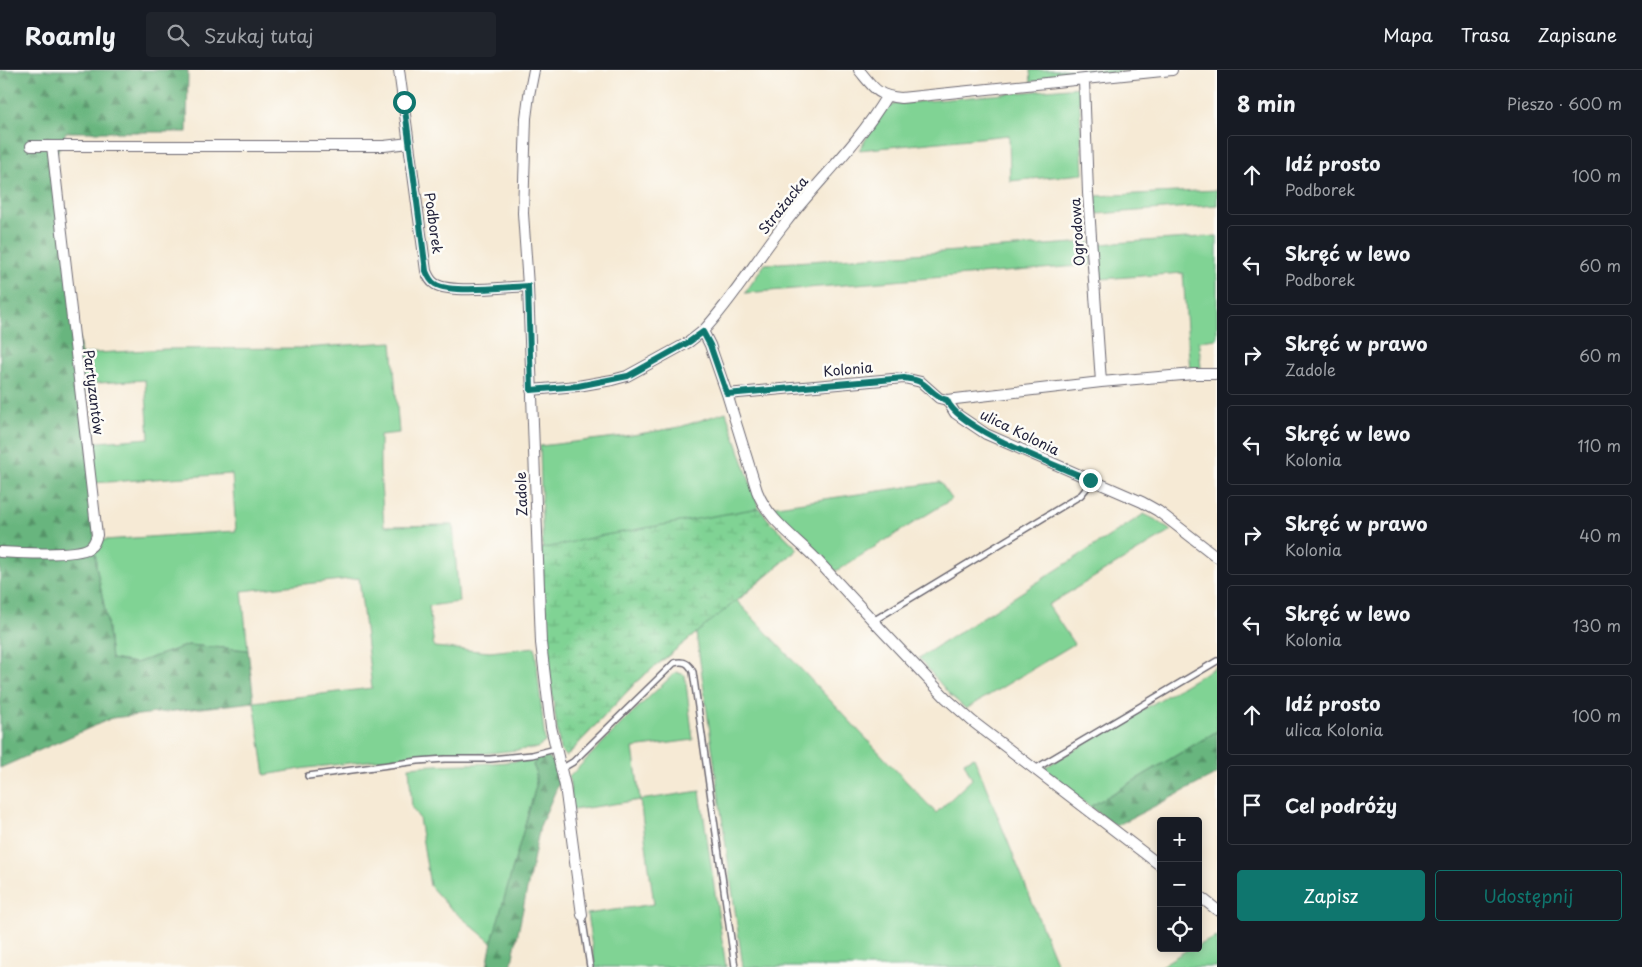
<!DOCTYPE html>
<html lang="pl">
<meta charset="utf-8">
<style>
:root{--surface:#171b24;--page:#20242c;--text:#f1f3f6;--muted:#9ea1a6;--line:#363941;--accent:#0f766e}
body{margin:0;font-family:"Playpen Sans",sans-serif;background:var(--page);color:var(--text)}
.controls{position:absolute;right:15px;bottom:15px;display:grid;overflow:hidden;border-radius:5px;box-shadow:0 2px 12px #0003}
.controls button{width:45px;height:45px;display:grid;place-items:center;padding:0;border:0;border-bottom:1px solid var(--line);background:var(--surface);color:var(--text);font:25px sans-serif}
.stop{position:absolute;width:15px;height:15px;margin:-11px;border:4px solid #0f766e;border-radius:50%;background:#fff}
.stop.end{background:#0f766e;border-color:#fff;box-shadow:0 1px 5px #0008}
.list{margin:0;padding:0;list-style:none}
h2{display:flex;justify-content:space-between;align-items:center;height:65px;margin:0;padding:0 20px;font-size:21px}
h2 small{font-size:16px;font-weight:400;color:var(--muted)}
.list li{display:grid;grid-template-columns:32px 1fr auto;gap:15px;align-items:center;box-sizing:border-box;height:80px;margin:0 10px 10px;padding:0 10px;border:1px solid var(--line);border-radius:5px}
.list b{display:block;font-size:19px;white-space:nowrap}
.list p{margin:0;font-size:16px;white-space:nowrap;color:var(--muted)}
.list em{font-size:16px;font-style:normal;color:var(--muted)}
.actions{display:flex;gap:10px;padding:15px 20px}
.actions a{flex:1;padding:11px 0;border:1px solid var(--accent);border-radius:5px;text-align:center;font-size:18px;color:var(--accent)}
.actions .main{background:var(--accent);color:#fff}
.icon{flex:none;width:28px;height:28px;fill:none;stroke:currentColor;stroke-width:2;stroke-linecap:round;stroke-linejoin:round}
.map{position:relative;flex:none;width:1217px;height:897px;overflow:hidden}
header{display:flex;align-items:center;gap:30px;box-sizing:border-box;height:70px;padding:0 25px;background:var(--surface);border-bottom:1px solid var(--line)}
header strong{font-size:24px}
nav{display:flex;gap:28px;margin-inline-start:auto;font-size:18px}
.search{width:350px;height:45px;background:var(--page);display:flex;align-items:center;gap:12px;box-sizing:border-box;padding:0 18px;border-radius:5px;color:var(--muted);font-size:19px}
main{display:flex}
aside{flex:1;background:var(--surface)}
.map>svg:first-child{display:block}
.green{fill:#80d394;stroke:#517a68}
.forest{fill:url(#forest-firs);stroke:#456c5c}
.wetland{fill:url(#wetland-marsh);stroke:#517a68}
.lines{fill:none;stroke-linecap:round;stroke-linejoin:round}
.lane-casing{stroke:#6c6871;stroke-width:8}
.street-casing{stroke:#6c6871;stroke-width:12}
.lane{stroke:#fff;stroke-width:5}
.street{stroke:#fff;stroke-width:10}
.route{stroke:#0f766e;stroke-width:6}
.labels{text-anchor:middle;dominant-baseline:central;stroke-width:5;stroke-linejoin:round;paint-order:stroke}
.street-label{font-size:14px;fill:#22223b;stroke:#fdfcf7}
</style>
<header>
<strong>Roamly</strong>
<div class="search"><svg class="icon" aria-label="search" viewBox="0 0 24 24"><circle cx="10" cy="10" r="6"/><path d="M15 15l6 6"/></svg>Szukaj tutaj</div>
<nav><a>Mapa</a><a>Trasa</a><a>Zapisane</a></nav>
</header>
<main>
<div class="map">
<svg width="1217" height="897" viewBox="0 0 1217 897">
<defs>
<pattern id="forest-firs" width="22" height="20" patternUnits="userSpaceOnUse" patternTransform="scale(1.25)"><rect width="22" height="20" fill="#68b57e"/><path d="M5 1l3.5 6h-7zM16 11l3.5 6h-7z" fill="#559368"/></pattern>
<pattern id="wetland-marsh" width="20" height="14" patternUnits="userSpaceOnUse" patternTransform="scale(1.25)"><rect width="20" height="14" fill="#80d394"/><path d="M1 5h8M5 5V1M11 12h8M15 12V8" fill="none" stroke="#6eb580"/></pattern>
</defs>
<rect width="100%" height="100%" fill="#fdfcf7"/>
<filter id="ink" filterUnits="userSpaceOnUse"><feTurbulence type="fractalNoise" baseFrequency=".02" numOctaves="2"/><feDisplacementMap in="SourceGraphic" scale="10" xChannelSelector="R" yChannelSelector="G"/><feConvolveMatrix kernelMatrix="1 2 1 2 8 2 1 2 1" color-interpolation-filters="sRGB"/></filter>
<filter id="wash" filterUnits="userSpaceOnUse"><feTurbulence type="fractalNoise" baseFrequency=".0096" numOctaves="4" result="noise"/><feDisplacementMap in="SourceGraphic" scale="20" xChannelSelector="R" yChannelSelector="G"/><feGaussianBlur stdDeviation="1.12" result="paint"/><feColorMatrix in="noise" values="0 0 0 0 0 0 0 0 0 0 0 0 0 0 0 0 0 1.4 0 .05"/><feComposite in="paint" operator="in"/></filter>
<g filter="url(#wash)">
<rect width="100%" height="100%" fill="#f6ead5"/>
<!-- green -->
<path class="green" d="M 1030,0 L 1137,0 L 1031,12 Z
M 1079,17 L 1083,104 L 1010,111 L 1009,65 L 859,80 L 884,40 L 895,34 Z
M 1217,120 L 1217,135 L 1097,144 L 1096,126 Z
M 1217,166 L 1217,269 L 1199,271 L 1201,299 L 1190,301 L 1183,203 L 1101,209 L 1100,174 Z
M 1090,172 L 1091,195 L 745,223 L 765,194 Z
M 392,272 L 399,363 L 380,365 L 380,400 L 384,456 L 453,455 L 459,532 L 429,536 L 434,577 L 490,582 L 535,577 L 545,672 L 537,678 L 480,684 L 445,682 L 307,698 L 265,705 L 254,632 L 372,618 L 359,508 L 242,521 L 248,580 L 188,575 L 136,593 L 111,589 L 107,551 L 96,495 L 95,473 L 104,470 L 236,461 L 232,404 L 92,413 L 86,373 L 149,368 L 145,310 L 83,314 L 81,284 L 165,279 L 303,278 Z
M 726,342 L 759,438 L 771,453 L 798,479 L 737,531 L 936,743 L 972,709 L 964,692 L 974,687 L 1058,897 L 743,897 L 696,563 L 637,611 L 566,687 L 557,657 L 545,572 L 540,376 L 633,365 L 680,357 Z
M 940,412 L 952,429 L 836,501 L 770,437 Z
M 1144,444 L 1158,451 L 1171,461 L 1048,535 L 1074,574 L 966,639 L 949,624 L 919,588 Z
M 1217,596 L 1217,661 L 1090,737 L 1042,699 Z
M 676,602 L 685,605 L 693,670 L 633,678 L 640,730 L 700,721 L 726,897 L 595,897 L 587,844 L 654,834 L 640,730 L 573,740 L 569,707 L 629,646 Z
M 538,687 L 533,695 L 536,702 L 536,716 L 492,873 L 448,836 L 430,816 L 419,748 L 412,738 L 409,697 C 452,692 495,697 538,687 Z
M 1217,867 L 1217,897 L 1159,897 L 1190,878 L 1198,878 L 1198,875 Z"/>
<!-- forest -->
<path class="forest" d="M 0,0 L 188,0 L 187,62 L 66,62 L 55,88 L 81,284 L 92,413 L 96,495 L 107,551 L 111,589 L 136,593 L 188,575 L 248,580 L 254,632 L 112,648 L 0,698 Z
M 1217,661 L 1217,704 L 1116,756 L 1090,737 Z
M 546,686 L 551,689 L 557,699 L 559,713 L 540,756 L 511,897 L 487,897 L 492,871 L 536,716 L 536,702 L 533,695 L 538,687 Z"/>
<!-- wetland -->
<path class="wetland" d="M 759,438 L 771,453 L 798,479 L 736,531 L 637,611 L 566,687 L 560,680 L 545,572 L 541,479 L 600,466 Z"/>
</g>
<g filter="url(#ink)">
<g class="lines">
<!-- lane casing -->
<g class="lane-casing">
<path id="lane" d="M 873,551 L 1081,425 L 1086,419 L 1090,410
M 561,699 L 573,692 L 674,593 C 684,590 689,593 693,602 L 735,897
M 1035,699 L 1217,591
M 308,706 L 418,691 L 445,689 L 490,689 L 532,685 L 555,679
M 582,845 L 590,897"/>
</g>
<!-- street casing -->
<g class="street-casing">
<path id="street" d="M 399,0 L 426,201 C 428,206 430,211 435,214 C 451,224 507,217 528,216
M 534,0 L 529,25 L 526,48 L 523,143 L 528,216 L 541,573 L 551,657 L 565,716 L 582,845
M 859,0 C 874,18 877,26 901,28 L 1172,0
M 1084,10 L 1088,123 L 1101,312
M 31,76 L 384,76 L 409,73
M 703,261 C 734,228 757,188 786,152 C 819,110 859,73 886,27
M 531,320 L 578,316 L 612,310 L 627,306 L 689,272 L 703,261 L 710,275 L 727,324 L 904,308 L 921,312 L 939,328 L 947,330 L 1101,312 L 1194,304 L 1217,304
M 727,324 L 757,421 C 768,450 795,467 816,489 C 859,536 902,582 946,628 L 972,651 L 1161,796
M 947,330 L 955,343 L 986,364 L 1142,432 L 1158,441 L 1217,487
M 0,482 C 17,483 77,486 89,478 C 94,475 95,471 97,465 L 52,76
M 1198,825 L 1217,840"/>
</g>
<!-- lane -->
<use href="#lane" class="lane"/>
<!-- street -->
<use href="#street" class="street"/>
</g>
</g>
<g class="lines" filter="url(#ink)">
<!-- route -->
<path class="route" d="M 404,32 L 426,201 C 428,206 430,211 435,214 C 451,224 507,217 528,216 L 531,320 L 578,316 L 628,306 L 689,272 L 703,262 L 710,275 L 727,324 L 904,308 C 909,309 915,309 920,312 C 931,318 934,327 947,330 C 959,360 1059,396 1090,410"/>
</g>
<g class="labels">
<!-- street labels -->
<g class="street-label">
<text transform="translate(783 135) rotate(-51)">Strażacka</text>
<text transform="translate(434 153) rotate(82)">Podborek</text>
<text transform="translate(1077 162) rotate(-94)">Ogrodowa</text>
<text transform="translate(848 299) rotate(-5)">Kolonia</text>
<text transform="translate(94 322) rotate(83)">Partyzantów</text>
<text transform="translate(1020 362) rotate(26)">ulica Kolonia</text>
<text transform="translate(521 424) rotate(-92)">Zadole</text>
</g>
</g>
</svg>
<div class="controls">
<button>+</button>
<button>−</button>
<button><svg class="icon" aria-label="locate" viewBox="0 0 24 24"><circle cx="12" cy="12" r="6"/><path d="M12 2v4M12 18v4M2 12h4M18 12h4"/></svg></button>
</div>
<div class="stop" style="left:404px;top:32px"></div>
<div class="stop end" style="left:1090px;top:410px"></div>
</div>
<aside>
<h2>8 min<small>Pieszo · 600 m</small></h2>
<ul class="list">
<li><svg class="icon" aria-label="ahead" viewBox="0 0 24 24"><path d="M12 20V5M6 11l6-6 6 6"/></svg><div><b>Idź prosto</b><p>Podborek</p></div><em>100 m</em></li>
<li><svg class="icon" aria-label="left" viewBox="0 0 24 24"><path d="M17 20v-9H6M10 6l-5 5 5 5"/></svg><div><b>Skręć w lewo</b><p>Podborek</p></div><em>60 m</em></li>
<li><svg class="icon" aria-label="right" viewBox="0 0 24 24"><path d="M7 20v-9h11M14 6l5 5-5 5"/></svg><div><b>Skręć w prawo</b><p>Zadole</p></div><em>60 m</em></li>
<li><svg class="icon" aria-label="left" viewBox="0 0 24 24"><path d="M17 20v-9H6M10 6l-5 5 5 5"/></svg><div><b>Skręć w lewo</b><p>Kolonia</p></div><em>110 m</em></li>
<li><svg class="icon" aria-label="right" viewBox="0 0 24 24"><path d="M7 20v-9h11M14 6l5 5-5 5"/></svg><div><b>Skręć w prawo</b><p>Kolonia</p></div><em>40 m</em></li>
<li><svg class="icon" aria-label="left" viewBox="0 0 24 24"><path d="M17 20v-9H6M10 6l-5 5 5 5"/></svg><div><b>Skręć w lewo</b><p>Kolonia</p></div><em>130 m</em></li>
<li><svg class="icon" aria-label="ahead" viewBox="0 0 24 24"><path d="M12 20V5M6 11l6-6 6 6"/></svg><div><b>Idź prosto</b><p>ulica Kolonia</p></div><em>100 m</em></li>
<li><svg class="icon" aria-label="arrive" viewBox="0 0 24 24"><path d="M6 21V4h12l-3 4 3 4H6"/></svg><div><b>Cel podróży</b></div></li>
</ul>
<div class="actions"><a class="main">Zapisz</a><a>Udostępnij</a></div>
</aside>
</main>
